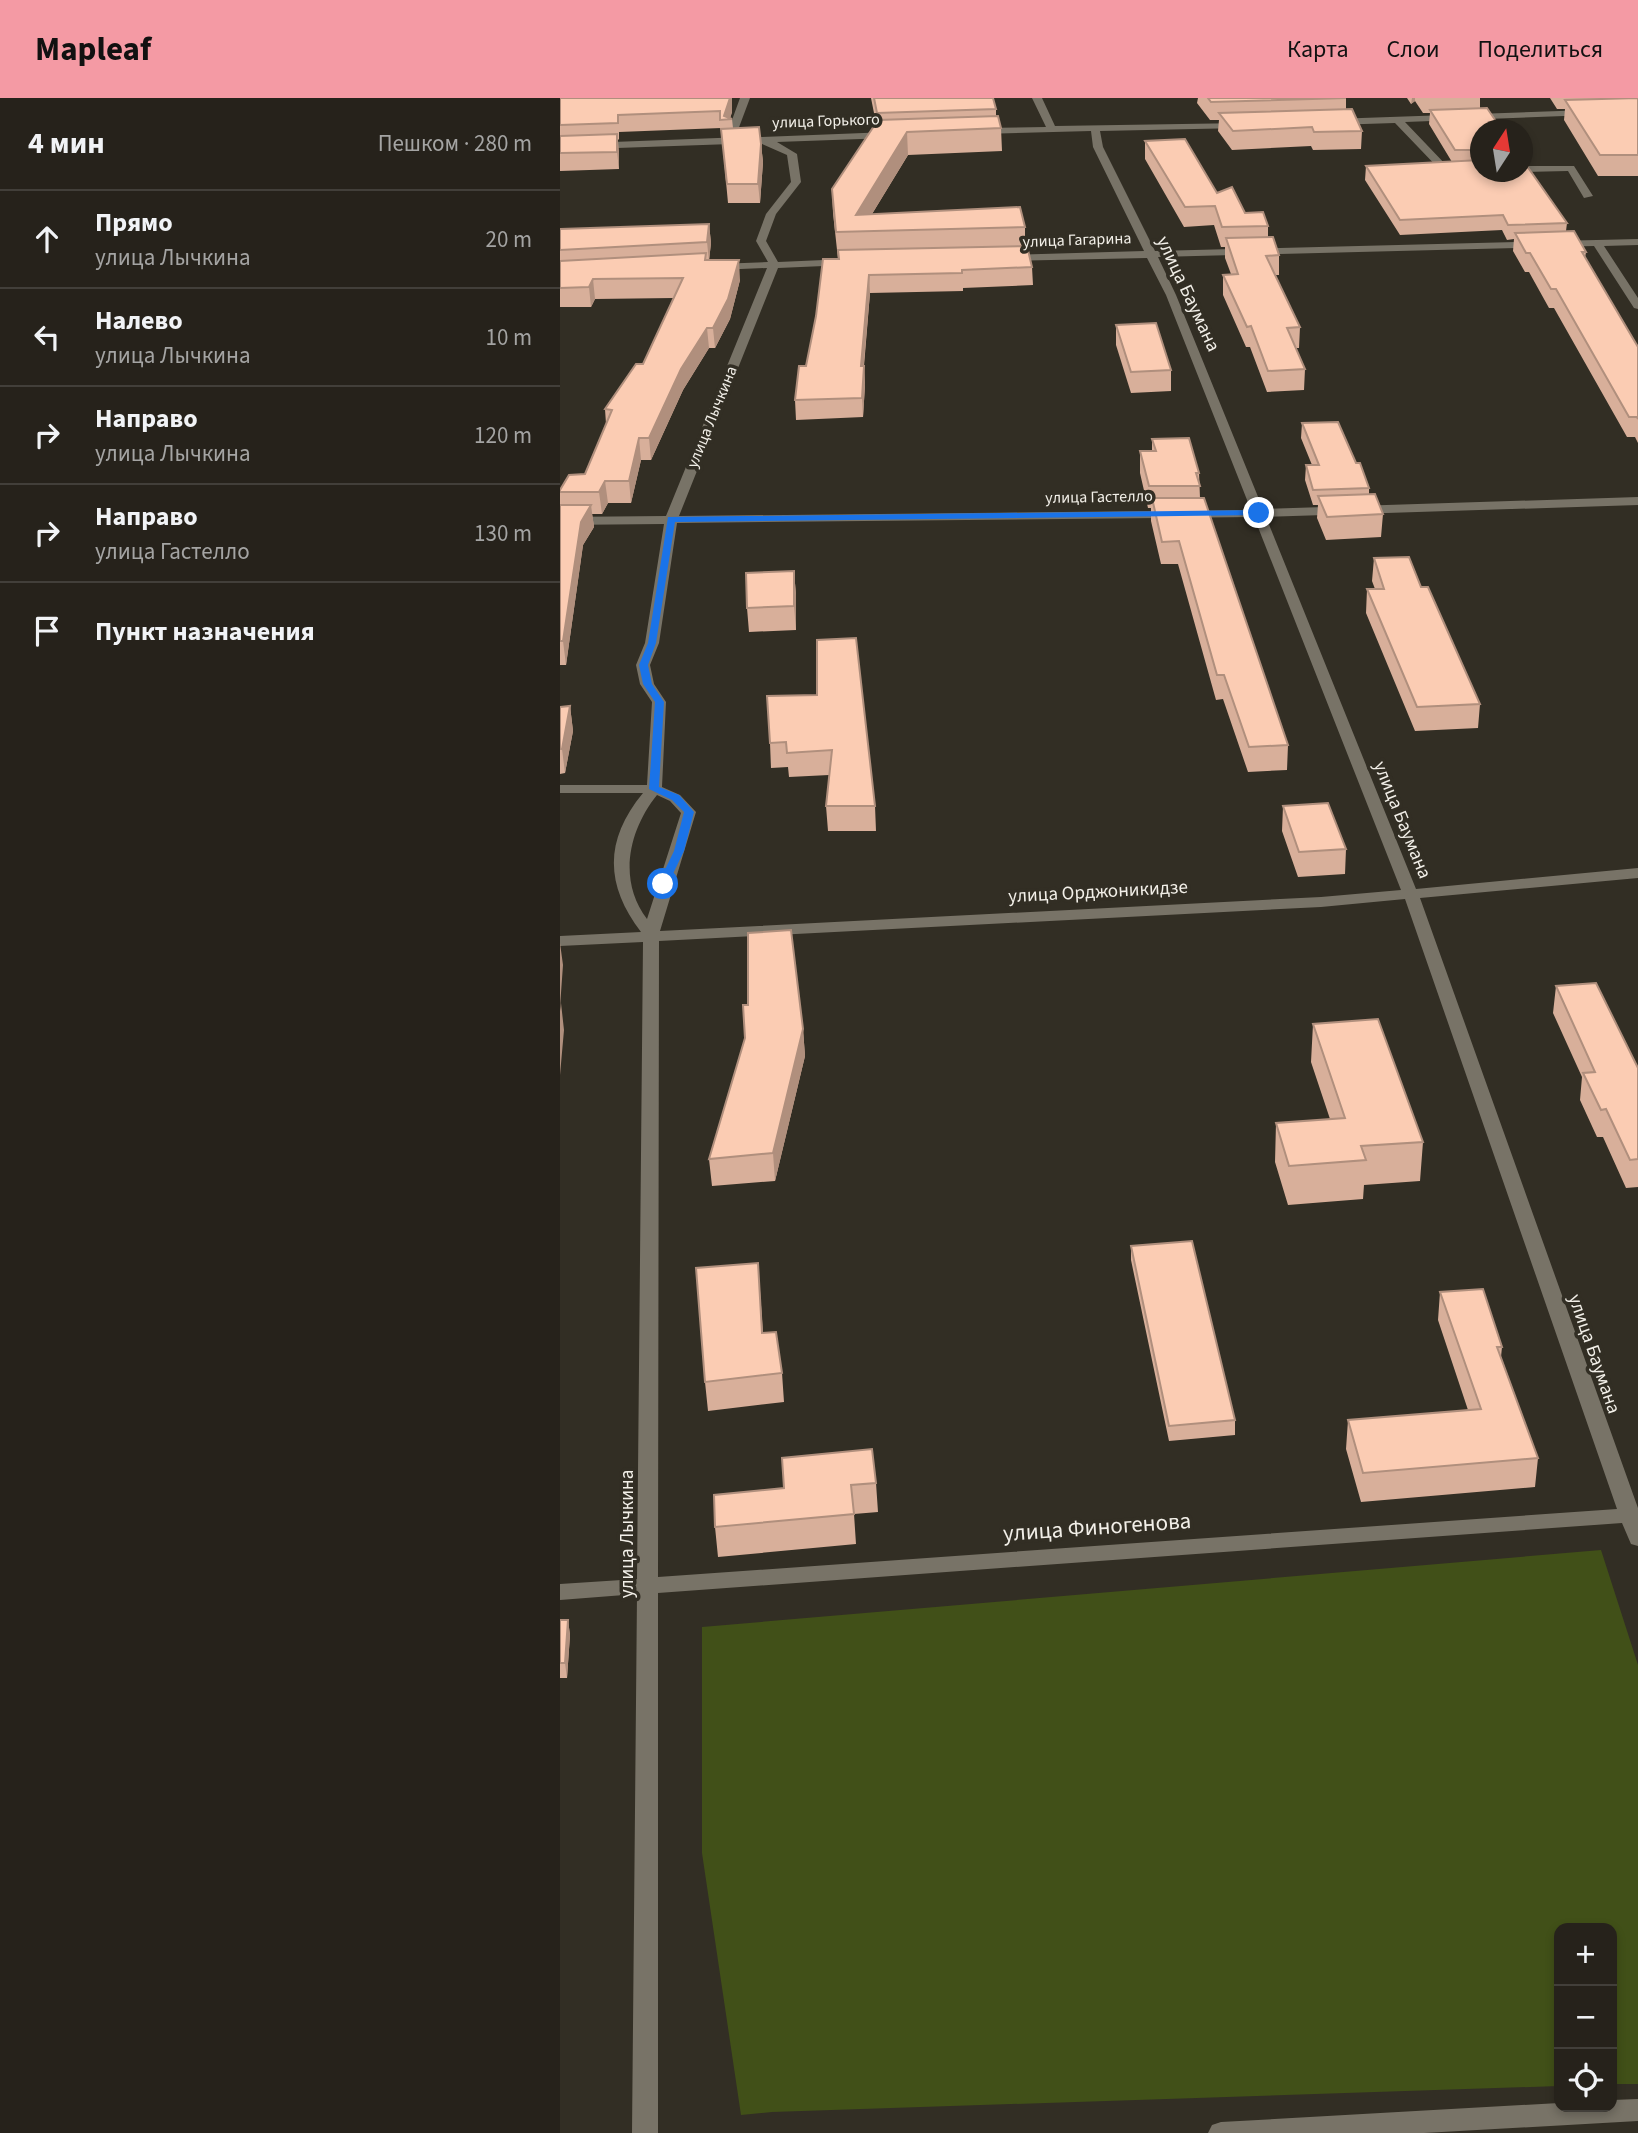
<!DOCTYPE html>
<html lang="ru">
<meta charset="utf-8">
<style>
:root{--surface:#26221b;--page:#322f28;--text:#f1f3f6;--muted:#a4a4a3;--line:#423f3a;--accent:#f49aa4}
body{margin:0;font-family:"Source Sans 3",sans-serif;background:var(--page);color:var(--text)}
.controls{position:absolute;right:21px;bottom:21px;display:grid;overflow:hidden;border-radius:14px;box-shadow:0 4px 10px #0003}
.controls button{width:63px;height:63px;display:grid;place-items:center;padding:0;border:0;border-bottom:2px solid var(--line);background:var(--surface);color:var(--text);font:35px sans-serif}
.compass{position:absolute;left:910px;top:21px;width:63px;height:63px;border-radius:50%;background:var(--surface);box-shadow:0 4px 10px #0003;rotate:12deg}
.stop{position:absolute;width:21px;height:21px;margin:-16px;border:5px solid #1a73e8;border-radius:50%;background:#fff}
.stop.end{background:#1a73e8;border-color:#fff;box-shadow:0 2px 7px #0008}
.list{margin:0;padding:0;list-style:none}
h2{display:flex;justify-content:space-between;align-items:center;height:91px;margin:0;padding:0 28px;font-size:30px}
h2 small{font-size:23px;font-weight:400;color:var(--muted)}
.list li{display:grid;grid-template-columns:46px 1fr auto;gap:21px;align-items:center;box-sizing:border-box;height:98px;padding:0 28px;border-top:2px solid var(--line)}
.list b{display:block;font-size:26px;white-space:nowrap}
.list p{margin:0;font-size:23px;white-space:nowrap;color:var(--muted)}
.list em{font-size:23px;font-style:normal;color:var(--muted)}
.icon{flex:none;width:38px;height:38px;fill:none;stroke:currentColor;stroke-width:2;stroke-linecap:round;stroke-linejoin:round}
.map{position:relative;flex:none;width:1078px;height:2035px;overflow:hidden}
header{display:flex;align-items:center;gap:42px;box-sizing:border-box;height:98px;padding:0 35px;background:var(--accent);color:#111}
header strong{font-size:33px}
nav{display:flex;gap:38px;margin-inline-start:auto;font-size:24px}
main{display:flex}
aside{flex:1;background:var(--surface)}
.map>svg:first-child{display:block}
.green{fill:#415018}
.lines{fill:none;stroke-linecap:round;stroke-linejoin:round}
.minor{fill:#787367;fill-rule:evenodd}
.wall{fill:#d8af9a}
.shaded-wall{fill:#b08f7d}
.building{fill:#fbccb3;stroke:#b08f7d;stroke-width:2}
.route{fill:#1a73e8}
.labels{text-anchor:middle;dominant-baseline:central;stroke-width:7;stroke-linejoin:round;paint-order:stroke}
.far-street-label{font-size:16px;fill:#f2efe8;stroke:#322e24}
.street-label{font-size:19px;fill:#f2efe8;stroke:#322e24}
.near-street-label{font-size:23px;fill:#f2efe8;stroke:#322e24}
</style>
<header>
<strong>Mapleaf</strong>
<nav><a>Карта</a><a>Слои</a><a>Поделиться</a></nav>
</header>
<main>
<aside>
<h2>4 мин<small>Пешком · 280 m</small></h2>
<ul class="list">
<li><svg class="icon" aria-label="ahead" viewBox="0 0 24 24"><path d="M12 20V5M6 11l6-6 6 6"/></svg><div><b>Прямо</b><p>улица Лычкина</p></div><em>20 m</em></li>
<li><svg class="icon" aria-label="left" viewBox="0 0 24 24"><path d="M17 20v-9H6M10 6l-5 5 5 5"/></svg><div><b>Налево</b><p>улица Лычкина</p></div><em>10 m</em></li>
<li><svg class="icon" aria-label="right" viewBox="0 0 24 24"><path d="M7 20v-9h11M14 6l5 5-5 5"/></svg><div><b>Направо</b><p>улица Лычкина</p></div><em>120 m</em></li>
<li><svg class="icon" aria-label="right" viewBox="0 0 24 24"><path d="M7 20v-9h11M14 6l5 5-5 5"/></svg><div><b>Направо</b><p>улица Гастелло</p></div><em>130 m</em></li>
<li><svg class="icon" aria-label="arrive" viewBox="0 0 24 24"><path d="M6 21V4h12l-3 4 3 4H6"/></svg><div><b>Пункт назначения</b></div></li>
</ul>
</aside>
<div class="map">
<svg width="1078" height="2035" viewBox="0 0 1078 2035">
<rect width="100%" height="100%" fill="#322e24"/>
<!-- green -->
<path class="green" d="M 1041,1452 L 1078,1567 L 1078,1986 L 1052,1986 L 1052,1830 L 999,1830 L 999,1988 L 212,2014 L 181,2017 L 142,1755 L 142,1529 Z"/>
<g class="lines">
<!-- minor -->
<path class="minor" d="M 180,0 L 190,0 L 178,32 L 201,39 L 329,34 L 334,37 L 329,40 L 217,44 L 237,56 L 241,84 L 216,116 L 206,143 L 218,164 L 287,161 L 292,164 L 287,167 L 218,170 L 119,418 L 691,412 L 606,197 L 587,160 L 448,163 L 443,160 L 448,157 L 584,153 L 533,49 L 531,33 L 420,36 L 415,33 L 420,30 L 486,29 L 472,0 L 482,0 L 495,28 L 685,25 L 685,29 L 682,30 L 540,33 L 543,49 L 595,153 L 1078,141 L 1078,147 L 1044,148 L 1078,200 L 1078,211 L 1074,210 L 1034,148 L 598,159 L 616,197 L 703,411 L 1078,399 L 1078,407 L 706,419 L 856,791 L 1078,770 L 1078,780 L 860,800 L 1078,1410 L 1078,1448 L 1071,1446 L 1062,1425 L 98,1495 L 98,2035 L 72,2035 L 77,1496 L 0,1502 L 0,1486 L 77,1481 L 83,844 L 0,848 L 0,838 L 81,834 C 45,787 44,742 83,695 L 0,695 L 0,687 L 87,687 L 92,604 L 80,586 L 76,567 L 85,545 L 104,426 L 0,427 L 0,419 L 106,418 L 207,170 L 157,172 L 152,169 L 157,166 L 208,164 L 196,143 L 206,116 L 231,84 L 227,57 L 200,45 L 0,52 L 0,46 L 184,39 L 168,33 ZM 694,419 L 841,792 L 761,799 L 100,833 L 136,714 L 120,697 L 102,689 L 106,604 L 94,586 L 90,567 L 99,545 L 117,425 ZM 97,697 L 110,703 L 121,715 L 87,821 C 58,783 68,733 97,697 ZM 845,801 L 1057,1411 L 98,1479 L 99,843 L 761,809 Z
M 1028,12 L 1031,13 L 1031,17 L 845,24 L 888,69 L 920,69 L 920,74 L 924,74 L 920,75 L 882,74 L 835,25 L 773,27 L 768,24 L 773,21 Z
M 962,68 L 1014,68 L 1033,98 L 1024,100 L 1008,73 L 962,74 Z
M 1078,2001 L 1078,2023 L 864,2035 L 648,2035 L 652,2027 L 661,2024 L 999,2005 L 999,2009 L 1052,2009 L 1052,2002 Z"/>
</g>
<!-- wall -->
<path class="wall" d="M 0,0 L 172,0 L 172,14 L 170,20 L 172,21 L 173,30 L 201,46 L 203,64 L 200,105 L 168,105 L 161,30 L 59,34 L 59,41 L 58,42 L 59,71 L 0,73 Z
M 311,0 L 433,0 L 436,11 L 436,18 L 441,30 L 442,53 L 348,57 L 312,116 L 465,129 L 465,148 L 472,169 L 473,187 L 403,190 L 403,193 L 310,195 L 304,268 L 305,287 L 303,319 L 236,322 L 235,302 L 278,161 L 273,115 L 272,91 L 316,25 Z
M 638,0 L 786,0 L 786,11 L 802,33 L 801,51 L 753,52 L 751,48 L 672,52 L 658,33 L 659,22 L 650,22 L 637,5 Z
M 847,0 L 920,0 L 920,74 L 1007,125 L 1006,133 L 1026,154 L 1025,160 L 1078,249 L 1078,345 L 1075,339 L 1067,339 L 994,210 L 989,210 L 969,174 L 965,174 L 953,153 L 954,141 L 947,142 L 942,132 L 840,137 L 805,82 L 806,68 L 892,64 L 869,26 L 870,15 L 863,15 L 855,3 L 851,6 Z
M 990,0 L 1078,0 L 1078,78 L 1038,78 L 1004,22 L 1005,11 L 997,11 Z
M 585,43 L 685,115 L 708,128 L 708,139 L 719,157 L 719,177 L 715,177 L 740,229 L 739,250 L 736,250 L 745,271 L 744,292 L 707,294 L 690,249 L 686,249 L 663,197 L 663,177 L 671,176 L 665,160 L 665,149 L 661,149 L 654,127 L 624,129 L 585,61 Z
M 149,126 L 151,145 L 149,162 L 180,182 L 170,221 L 155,250 L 149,250 L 123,292 L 91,362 L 81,362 L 71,405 L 48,405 L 42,416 L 32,416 L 34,429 L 23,447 L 6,567 L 0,567 L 0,392 L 25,376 L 46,326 L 45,311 L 83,266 L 114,200 L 35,201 L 31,209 L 0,209 L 0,131 Z
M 556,227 L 611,272 L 611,293 L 571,295 L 556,247 Z
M 742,325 L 796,365 L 809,390 L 809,396 L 823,416 L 821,439 L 766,442 L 757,420 L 758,407 L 753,407 L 745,382 L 746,367 L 752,367 L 741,340 Z
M 592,341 L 639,375 L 640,400 L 728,647 L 727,672 L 688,674 L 663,601 L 656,602 L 618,466 L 601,466 L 591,423 L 591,410 L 588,410 L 580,375 L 580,353 L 592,353 Z
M 814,460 L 861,489 L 920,606 L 918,630 L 855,633 L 806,515 L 807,491 L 815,491 L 812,483 Z
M 234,473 L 236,497 L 236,532 L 189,534 L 187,510 Z
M 257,597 L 315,708 L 316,733 L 268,733 L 266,708 L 269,677 L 229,679 L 228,669 L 211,670 L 210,645 Z
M 10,608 L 13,633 L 5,675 L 0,676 L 0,609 Z
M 723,708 L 786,751 L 785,776 L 738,779 L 722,733 Z
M 996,888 L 1078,970 L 1078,1089 L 1066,1090 L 1043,1039 L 1037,1039 L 1020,1002 L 1022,979 L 993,915 Z
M 753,926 L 863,1044 L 860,1083 L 804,1087 L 803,1101 L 728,1107 L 715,1064 L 716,1025 L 770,1021 L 751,964 Z
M 243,931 L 245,958 L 215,1083 L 152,1088 L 149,1061 L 185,940 Z
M 571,1148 L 675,1322 L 675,1337 L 609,1343 L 571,1162 Z
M 200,1193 L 203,1235 L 222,1275 L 224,1304 L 148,1313 L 145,1284 Z
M 880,1194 L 942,1249 L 941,1259 L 978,1360 L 975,1389 L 801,1404 L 786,1351 L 788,1322 L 908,1312 L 878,1222 Z
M 316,1385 L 318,1414 L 294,1416 L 296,1446 L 158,1459 L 155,1429 L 154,1397 Z
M 0,1522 L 8,1522 L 10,1537 L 7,1580 L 0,1580 Z"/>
<!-- shaded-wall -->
<path class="shaded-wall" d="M 170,0 L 172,0 L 172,14 L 170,21 L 164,18 Z
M 852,0 L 855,0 L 855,3 L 851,6 Z
M 347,34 L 348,57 L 301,134 L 296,117 Z
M 57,36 L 59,53 L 59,71 L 57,54 Z
M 201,46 L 203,64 L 200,105 L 198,86 Z
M 149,126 L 151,145 L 149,163 L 147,144 Z
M 179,162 L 180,182 L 170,221 L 155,250 L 153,230 Z
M 309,177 L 310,195 L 302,287 L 301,268 Z
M 33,181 L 35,201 L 31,209 L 29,189 Z
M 147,230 L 149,250 L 123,292 L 91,362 L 89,340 L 121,271 Z
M 304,268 L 305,287 L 303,319 L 302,300 Z
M 79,340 L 81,362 L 71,405 L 69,383 Z
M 45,383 L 48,405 L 42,416 L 39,394 Z
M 31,407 L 34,429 L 23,447 L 6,567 L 3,543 L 21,424 Z
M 234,473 L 236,497 L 236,532 L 234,508 Z
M 10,608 L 13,633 L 5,675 L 2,651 Z
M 0,845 L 3,867 L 0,909 Z
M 1,905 L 4,932 L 0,977 L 0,913 Z
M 243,931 L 245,958 L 215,1083 L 213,1055 Z
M 8,1522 L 10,1537 L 7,1580 L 5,1565 Z"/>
<!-- building -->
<path class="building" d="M 0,0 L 170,0 L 164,18 L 172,21 L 160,22 L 160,13 L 58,17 L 58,25 L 0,27 Z
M 314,0 L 433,0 L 436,11 L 317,15 Z
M 648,0 L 786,0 L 651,4 Z
M 1078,0 L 1078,57 L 1040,57 L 1005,2 Z
M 927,10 L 942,32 L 920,32 L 920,52 L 895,52 L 870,12 Z
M 792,11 L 802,33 L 754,34 L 752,29 L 673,33 L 659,15 Z
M 438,18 L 441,30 L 347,34 L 296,117 L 460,109 L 465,129 L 276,134 L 272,91 L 318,22 Z
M 199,29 L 201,46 L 198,86 L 167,86 L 161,31 Z
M 57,36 L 57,54 L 0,55 L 0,38 Z
M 625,41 L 657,95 L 672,89 L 685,115 L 703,114 L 708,128 L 662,129 L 655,108 L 625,109 L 585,43 Z
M 962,61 L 1007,125 L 948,127 L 943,117 L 840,122 L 806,68 L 920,62 L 920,74 L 962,74 Z
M 149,126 L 147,144 L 0,152 L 0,131 Z
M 1014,133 L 1026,154 L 1022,154 L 1078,249 L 1078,321 L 1077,319 L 1069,319 L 996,191 L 991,191 L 970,155 L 966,155 L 955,135 Z
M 713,139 L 719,157 L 706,158 L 740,229 L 727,230 L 745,271 L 708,273 L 691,228 L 687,229 L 663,177 L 678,176 L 666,140 Z
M 467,148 L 472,169 L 402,172 L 402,175 L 309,177 L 301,268 L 304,268 L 302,300 L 235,302 L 239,268 L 246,268 L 256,218 L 263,161 L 279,161 L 278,152 Z
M 146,155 L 145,162 L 179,162 L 168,201 L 153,230 L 147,230 L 121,271 L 89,340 L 79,340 L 69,383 L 45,383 L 39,394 L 0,394 L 0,392 L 9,377 L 25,376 L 52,312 L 45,311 L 76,266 L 83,266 L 123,180 L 33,181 L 29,189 L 0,190 L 0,163 Z
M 596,225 L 611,272 L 571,274 L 556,227 Z
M 778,324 L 796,365 L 800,365 L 809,390 L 753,392 L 746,367 L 759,367 L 742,325 Z
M 629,340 L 639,375 L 636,375 L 640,388 L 589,388 L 580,353 L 596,353 L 592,341 Z
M 815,396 L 823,416 L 767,419 L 758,398 Z
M 592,400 L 644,400 L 728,647 L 689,649 L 664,577 L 657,577 L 619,443 L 602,444 Z
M 0,407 L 31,407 L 21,424 L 3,543 L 0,543 Z
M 849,459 L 861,489 L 868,489 L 920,606 L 857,609 L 807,491 L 824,491 L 814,460 Z
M 234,473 L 234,508 L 187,510 L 186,475 Z
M 296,540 L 315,708 L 266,708 L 272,652 L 227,655 L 226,644 L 210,645 L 207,598 L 257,597 L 257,542 Z
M 10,608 L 2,651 L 0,651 L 0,609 Z
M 768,705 L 786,751 L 739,754 L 723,708 Z
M 231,832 L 243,931 L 213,1055 L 149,1061 L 185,940 L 183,907 L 188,907 L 188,835 Z
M 1036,885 L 1078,970 L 1078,1061 L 1070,1062 L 1046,1011 L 1041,1012 L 1023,975 L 1035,974 L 996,888 Z
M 818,921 L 863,1044 L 801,1048 L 806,1062 L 729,1068 L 716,1025 L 785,1020 L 753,926 Z
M 632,1143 L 675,1322 L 609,1328 L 571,1148 Z
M 198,1165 L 202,1235 L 216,1234 L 222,1275 L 145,1284 L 136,1170 Z
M 923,1191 L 942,1249 L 937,1249 L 978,1360 L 803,1375 L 788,1322 L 921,1311 L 880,1194 Z
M 312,1351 L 316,1385 L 291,1387 L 294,1416 L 155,1429 L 154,1397 L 224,1390 L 222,1360 Z
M 0,1522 L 8,1522 L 5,1565 L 0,1565 Z"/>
<!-- route -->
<path class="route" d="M 699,412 L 702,417 L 115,424 L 96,545 L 88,567 L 92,586 L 104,604 L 99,689 L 119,697 L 134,714 L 124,753 L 108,786 L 103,789 L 98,786 L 114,753 L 124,714 L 112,702 L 89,691 L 95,604 L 83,586 L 79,567 L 88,545 L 108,419 Z"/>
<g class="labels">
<!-- far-street labels -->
<g class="far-street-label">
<text transform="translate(266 23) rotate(-2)">улица Горького</text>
<text transform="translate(517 142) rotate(-2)">улица Гагарина</text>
<text transform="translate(152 319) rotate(-68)">улица Лычкина</text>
<text transform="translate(539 399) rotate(-1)">улица Гастелло</text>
</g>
<!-- street labels -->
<g class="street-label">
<text transform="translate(628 196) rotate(65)">улица Баумана</text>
<text transform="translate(842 722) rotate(68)">улица Баумана</text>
<text transform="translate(538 794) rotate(-3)">улица Орджоникидзе</text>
<text transform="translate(1034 1256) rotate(71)">улица Баумана</text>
<text transform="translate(67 1436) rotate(-90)">улица Лычкина</text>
</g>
<!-- near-street labels -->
<g class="near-street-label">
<text transform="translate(537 1429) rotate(-4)">улица Финогенова</text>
</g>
</g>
</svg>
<div class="controls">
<button>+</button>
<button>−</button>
<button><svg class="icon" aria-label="locate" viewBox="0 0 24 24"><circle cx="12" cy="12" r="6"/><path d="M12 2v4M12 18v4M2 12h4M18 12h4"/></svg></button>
</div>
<svg class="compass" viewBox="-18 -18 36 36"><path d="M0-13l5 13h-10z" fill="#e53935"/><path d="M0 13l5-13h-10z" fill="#a4a4a3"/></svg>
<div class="stop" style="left:103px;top:786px"></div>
<div class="stop end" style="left:699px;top:415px"></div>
</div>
</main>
